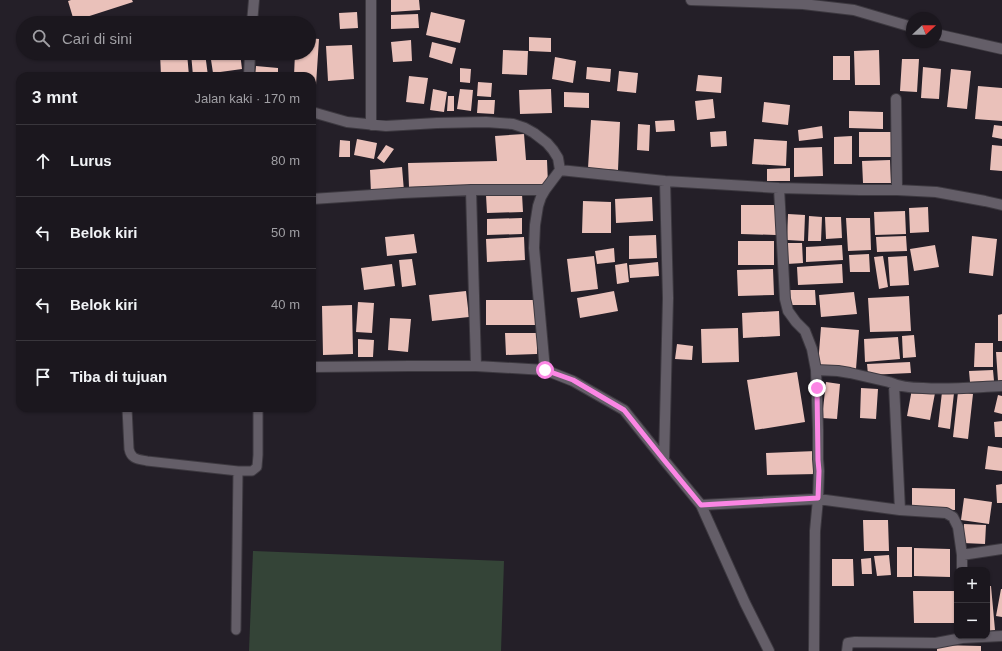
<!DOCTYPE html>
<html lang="id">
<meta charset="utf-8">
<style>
:root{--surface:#1b171e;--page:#242027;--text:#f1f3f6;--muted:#a09fa4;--line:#39363c}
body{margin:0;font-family:Arial,sans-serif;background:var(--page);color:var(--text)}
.controls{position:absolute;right:12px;bottom:12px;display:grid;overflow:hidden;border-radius:8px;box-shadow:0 1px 3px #0004}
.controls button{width:36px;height:36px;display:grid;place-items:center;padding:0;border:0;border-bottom:1px solid var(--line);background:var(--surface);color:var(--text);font:20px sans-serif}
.compass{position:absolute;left:906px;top:12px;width:36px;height:36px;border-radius:50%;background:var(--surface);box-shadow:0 1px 3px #0004;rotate:68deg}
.stop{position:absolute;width:12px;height:12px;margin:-9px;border:3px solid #fb86e4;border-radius:50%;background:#fff}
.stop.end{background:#fb86e4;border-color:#fff;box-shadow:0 1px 4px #0008}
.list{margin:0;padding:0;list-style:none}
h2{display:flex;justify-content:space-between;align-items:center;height:52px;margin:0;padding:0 16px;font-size:17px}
h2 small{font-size:13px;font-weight:400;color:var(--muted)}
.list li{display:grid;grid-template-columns:26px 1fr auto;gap:12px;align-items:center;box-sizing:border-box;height:72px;padding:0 16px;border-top:1px solid var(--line)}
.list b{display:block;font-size:15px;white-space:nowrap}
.list em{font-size:13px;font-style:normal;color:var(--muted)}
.icon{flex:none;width:22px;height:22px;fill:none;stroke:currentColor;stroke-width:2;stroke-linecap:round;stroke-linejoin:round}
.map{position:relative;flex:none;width:1002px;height:651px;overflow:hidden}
.search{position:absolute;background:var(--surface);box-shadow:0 1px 3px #0004;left:16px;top:16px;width:300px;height:44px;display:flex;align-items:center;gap:10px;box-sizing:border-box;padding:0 14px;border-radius:22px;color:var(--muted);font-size:15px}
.panel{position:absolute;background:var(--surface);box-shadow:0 1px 3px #0004;left:16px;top:72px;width:300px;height:340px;border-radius:12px}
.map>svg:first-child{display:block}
.green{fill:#344437}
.building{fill:#eac1ba}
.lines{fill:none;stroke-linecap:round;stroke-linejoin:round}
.service-casing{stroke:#3d3940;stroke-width:11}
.minor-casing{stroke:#3d3940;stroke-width:12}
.service{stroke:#645e68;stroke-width:9}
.minor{stroke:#645e68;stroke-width:10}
.route{stroke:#fb86e4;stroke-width:5}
</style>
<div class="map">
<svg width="1002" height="651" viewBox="0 0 1002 651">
<rect width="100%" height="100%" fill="#241f28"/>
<!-- green -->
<path class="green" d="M 253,551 L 504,561 L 501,651 L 249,651 Z"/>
<!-- building -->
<path class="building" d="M 71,0 L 132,0 L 133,2 L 74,21 L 68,1 Z
M 391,0 L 419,0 L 420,10 L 391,12 Z
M 357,12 L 358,28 L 340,29 L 339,13 Z
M 431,12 L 465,20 L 460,43 L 426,35 Z
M 418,14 L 419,28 L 391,29 L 391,15 Z
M 529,37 L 551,38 L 551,52 L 529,51 Z
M 309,38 L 319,39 L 316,85 L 312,84 L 312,76 L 294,76 L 295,53 L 309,53 Z
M 411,40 L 412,61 L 393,62 L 391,42 Z
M 432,42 L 456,48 L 452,64 L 429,57 Z
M 352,45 L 354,79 L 328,81 L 326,46 Z
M 503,50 L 528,51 L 527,75 L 502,74 Z
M 879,50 L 880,85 L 855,85 L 854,51 Z
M 160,53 L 187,53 L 189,76 L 161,76 Z
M 191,53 L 205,53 L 208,76 L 193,76 Z
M 210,53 L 240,53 L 242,69 L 213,73 Z
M 833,56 L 850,56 L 850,80 L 833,80 Z
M 555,57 L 576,61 L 573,83 L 552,79 Z
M 902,59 L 919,59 L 917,92 L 900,91 Z
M 256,66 L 278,68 L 278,76 L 255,76 Z
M 587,67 L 611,69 L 610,82 L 586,79 Z
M 923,67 L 941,69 L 939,99 L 921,98 Z
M 460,68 L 471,69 L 470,83 L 460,82 Z
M 951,69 L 971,71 L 967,109 L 947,107 Z
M 619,71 L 638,73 L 636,93 L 617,91 Z
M 698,75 L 722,77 L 721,93 L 696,91 Z
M 409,76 L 428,78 L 424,104 L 406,102 Z
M 478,82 L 492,83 L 491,97 L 477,96 Z
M 978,86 L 1002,88 L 1002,121 L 975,119 Z
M 433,89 L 447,92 L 444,112 L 430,110 Z
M 460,89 L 473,90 L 471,111 L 457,109 Z
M 551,89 L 552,113 L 520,114 L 519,90 Z
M 564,92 L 589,93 L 589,108 L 564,107 Z
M 448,96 L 454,96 L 454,111 L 447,111 Z
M 713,99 L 715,118 L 697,120 L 695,101 Z
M 478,100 L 495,100 L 494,114 L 477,113 Z
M 764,102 L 790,105 L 788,125 L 762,122 Z
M 849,111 L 883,112 L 883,129 L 849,128 Z
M 591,120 L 620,122 L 618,170 L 588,168 Z
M 674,120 L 675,131 L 656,132 L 655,121 Z
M 638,124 L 650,125 L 649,151 L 637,150 Z
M 994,125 L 1002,126 L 1002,139 L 992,137 Z
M 822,126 L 823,138 L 799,141 L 798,130 Z
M 726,131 L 727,146 L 711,147 L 710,132 Z
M 859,132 L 895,132 L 894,157 L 859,157 Z
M 524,134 L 526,160 L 547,160 L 548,184 L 409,187 L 408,163 L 497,161 L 495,136 Z
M 852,136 L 852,164 L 834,164 L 834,137 Z
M 357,139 L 377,143 L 374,159 L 354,155 Z
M 754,139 L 787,141 L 786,166 L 752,164 Z
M 340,140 L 350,141 L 350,157 L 339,157 Z
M 386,145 L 394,149 L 384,163 L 377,158 Z
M 992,145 L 1002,146 L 1002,171 L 990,170 Z
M 822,147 L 823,176 L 794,177 L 794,148 Z
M 890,160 L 891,183 L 863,183 L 862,161 Z
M 402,167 L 404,191 L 371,193 L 370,170 Z
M 790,168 L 790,181 L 767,181 L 767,169 Z
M 522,194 L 523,212 L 487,213 L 486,195 Z
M 652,197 L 653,221 L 616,223 L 615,199 Z
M 583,201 L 611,202 L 611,233 L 582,233 Z
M 741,205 L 776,205 L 776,235 L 741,234 Z
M 928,207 L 929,232 L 910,233 L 909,208 Z
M 905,211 L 906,234 L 875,235 L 874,212 Z
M 788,214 L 805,215 L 804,241 L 787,240 Z
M 809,216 L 822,217 L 821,241 L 808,241 Z
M 825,217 L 841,217 L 842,238 L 826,239 Z
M 522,218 L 522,234 L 487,235 L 487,219 Z
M 846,218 L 870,218 L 871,250 L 848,251 Z
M 414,234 L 417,253 L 387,256 L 385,237 Z
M 656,235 L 657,258 L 629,259 L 629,236 Z
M 906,236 L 907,251 L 877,252 L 876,237 Z
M 972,236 L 997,239 L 993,276 L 969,273 Z
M 524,237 L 525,260 L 487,262 L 486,239 Z
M 738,241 L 774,241 L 774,265 L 738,265 Z
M 786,243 L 802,243 L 803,263 L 787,264 Z
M 842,245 L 843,260 L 806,262 L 806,247 Z
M 935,245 L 939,267 L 914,271 L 910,249 Z
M 614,248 L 615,262 L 597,264 L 595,251 Z
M 869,254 L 870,272 L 850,272 L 849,255 Z
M 594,256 L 598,289 L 571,292 L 567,259 Z
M 883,256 L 888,287 L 879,289 L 874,257 Z
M 907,256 L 909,285 L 890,286 L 888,257 Z
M 412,259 L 416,285 L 402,287 L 399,260 Z
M 658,262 L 659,276 L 630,278 L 629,265 Z
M 627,263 L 629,282 L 617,284 L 615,265 Z
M 392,264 L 395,286 L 364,290 L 361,268 Z
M 842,264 L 843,283 L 798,285 L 797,267 Z
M 773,269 L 774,295 L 738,296 L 737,270 Z
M 790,290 L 815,290 L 816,305 L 790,305 Z
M 466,291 L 469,317 L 432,321 L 429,295 Z
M 614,291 L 618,311 L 580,318 L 577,298 Z
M 854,292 L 857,314 L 821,317 L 819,295 Z
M 909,296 L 911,331 L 870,332 L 868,298 Z
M 486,300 L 536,300 L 536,325 L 486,325 Z
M 358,302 L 374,303 L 372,333 L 356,332 Z
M 312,305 L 315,305 L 315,355 L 312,355 Z
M 352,305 L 353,354 L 323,355 L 322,306 Z
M 779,311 L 780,336 L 743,338 L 742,313 Z
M 1002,314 L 1002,341 L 998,341 L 998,315 Z
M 390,318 L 411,319 L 408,352 L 388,350 Z
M 821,327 L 859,330 L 856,369 L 818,365 Z
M 738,328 L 739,362 L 702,363 L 701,329 Z
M 505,333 L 537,333 L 537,354 L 506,355 Z
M 914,335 L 916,357 L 903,358 L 902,336 Z
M 898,337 L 900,359 L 865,362 L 864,339 Z
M 358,339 L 374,340 L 373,357 L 358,357 Z
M 975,343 L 993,343 L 993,367 L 974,367 Z
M 677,344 L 693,346 L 692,360 L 675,359 Z
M 996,352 L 1002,352 L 1002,380 L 998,381 Z
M 910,362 L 911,373 L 868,375 L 867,364 Z
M 993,370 L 994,381 L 970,382 L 969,371 Z
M 797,372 L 805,422 L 755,430 L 747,380 Z
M 826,382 L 840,384 L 837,419 L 822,418 Z
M 861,388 L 878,389 L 876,419 L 860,418 Z
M 912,389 L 935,393 L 930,420 L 907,416 Z
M 942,392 L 954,393 L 950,429 L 938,427 Z
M 958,392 L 973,394 L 968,439 L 953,437 Z
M 998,395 L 1002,396 L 1002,414 L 994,412 Z
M 1002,421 L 1002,437 L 995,437 L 994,422 Z
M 988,446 L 1002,448 L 1002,471 L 985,469 Z
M 816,451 L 817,474 L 767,475 L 766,453 Z
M 1002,484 L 1002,503 L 997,503 L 996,485 Z
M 912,488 L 955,489 L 955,510 L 912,509 Z
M 964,498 L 992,502 L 989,524 L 961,520 Z
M 863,520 L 888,520 L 889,551 L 864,551 Z
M 964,524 L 986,525 L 985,544 L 963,543 Z
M 897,547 L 912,547 L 912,577 L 897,577 Z
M 914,548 L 950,549 L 950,577 L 914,576 Z
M 889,555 L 891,575 L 877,576 L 874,556 Z
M 871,558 L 872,574 L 862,574 L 861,559 Z
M 832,559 L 853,559 L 854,586 L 832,586 Z
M 987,586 L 991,586 L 995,630 L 987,631 Z
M 1001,589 L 1002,589 L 1002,617 L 996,616 Z
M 913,591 L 954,591 L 954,623 L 914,623 Z
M 937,645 L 981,646 L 981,651 L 937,651 Z"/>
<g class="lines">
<!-- service casing -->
<g class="service-casing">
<path id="service" d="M 127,408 L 129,449 C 131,459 137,459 147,461 L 238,471
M 236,630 L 238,471 L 252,471 L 257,467 L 258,455 L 258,408"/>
</g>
<!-- minor casing -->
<g class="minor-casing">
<path id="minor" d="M 691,0 L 803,4 L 854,10 L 912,27
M 252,23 L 254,0
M 936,34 L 1002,49
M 249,76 L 250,53
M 896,99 L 897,190
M 312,112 L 347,122 L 386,126 L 437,123 L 486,122 L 513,124 L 525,128 L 534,133 L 547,143 L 553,150 L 558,158 L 560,170 L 665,181 L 779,188 L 860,190 L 897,190 L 936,192 L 985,201 L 1002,205
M 371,125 L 371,0
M 560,170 L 545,190 L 541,197 L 538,206 L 535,225 L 534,248 L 545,370 L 573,381 L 624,410 L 664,460 L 701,505 L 745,603 L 769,651
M 779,188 L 785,299 L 788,311 L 796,322 L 805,331 L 812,349 L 816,370 L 818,430 L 818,459 L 819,471 L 818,499 L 815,531 L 814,651
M 471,190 L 476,366
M 312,199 L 402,193 L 471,190 L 545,190
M 312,367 L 410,366 L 476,366 L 545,370
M 816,370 L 838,371 L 850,373 L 889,382 C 900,387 912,388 923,388 C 949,390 976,387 1002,386
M 894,385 L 900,510
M 664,460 L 668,298 L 665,181
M 701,505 L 818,499 L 900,510 L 946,513 L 953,517 L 958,527 L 962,555 L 962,570
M 962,555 L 1002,549
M 847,651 L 848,643 L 855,642 L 936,643 L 962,638 L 1002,636"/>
</g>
<!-- service -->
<use href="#service" class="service"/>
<!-- minor -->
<use href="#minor" class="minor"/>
</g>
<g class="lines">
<!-- route -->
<path class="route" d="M 545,370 L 573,380 L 624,410 L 664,460 L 701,505 L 818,498 L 819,471 L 818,460 L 817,388"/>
</g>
</svg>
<div class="controls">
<button>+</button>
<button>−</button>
</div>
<svg class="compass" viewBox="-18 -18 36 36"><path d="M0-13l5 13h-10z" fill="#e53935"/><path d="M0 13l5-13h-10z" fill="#a09fa4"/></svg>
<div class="stop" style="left:545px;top:370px"></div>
<div class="stop end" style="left:817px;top:388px"></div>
<div class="search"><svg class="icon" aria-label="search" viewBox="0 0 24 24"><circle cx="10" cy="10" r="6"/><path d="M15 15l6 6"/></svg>Cari di sini</div>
<section class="panel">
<h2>3 mnt<small>Jalan kaki · 170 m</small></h2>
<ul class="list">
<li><svg class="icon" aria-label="ahead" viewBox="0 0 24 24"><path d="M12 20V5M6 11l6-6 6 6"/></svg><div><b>Lurus</b></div><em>80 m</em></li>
<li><svg class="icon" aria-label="left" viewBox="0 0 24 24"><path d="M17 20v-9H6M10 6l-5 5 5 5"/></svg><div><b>Belok kiri</b></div><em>50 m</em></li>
<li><svg class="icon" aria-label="left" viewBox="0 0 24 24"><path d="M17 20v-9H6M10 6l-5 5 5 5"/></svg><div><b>Belok kiri</b></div><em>40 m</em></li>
<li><svg class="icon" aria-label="arrive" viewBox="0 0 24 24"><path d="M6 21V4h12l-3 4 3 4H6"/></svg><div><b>Tiba di tujuan</b></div></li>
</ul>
</section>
</div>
